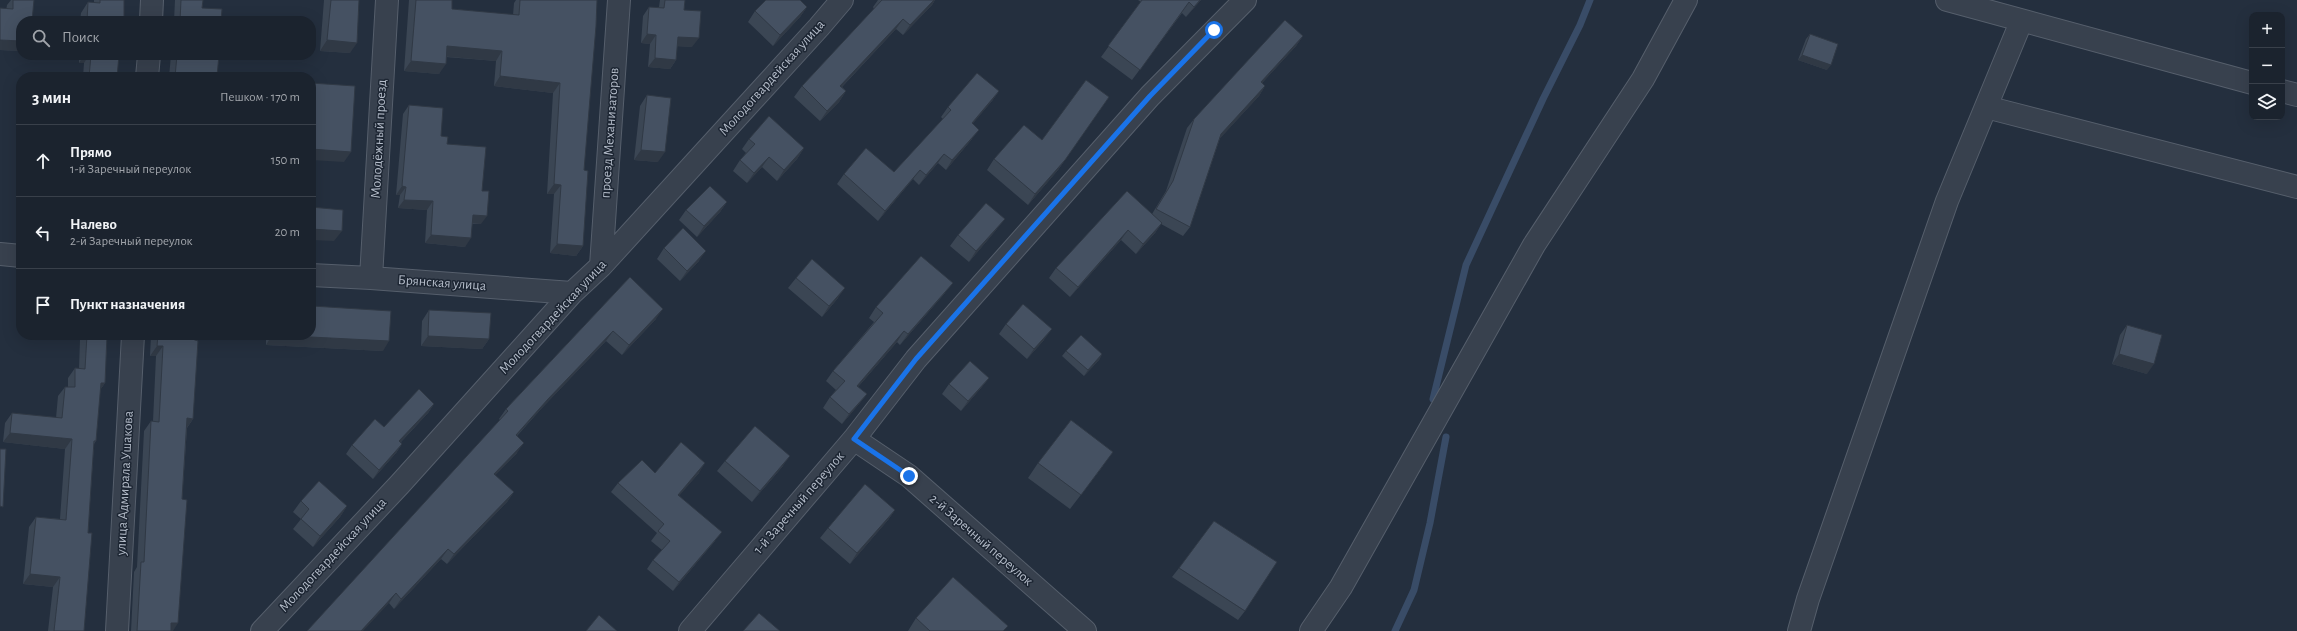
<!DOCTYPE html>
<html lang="ru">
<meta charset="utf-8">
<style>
:root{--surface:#1b232e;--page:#282f3a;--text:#f1f3f6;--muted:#a0a4aa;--line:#39404a}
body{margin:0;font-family:"Alegreya Sans",sans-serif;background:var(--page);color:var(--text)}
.controls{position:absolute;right:12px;top:12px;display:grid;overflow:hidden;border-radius:8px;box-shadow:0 4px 16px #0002}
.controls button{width:36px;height:36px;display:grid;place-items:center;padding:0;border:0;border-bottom:1px solid var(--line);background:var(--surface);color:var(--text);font:20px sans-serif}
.stop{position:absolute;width:12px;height:12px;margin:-9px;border:3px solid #1a73e8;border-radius:50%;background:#fff}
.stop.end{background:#1a73e8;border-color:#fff;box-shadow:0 1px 4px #0008}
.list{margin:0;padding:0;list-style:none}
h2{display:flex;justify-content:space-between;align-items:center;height:52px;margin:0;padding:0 16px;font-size:17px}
h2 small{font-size:13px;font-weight:400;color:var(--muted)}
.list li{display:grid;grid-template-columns:26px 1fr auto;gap:12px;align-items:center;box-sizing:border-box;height:72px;padding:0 16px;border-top:1px solid var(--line)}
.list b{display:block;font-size:15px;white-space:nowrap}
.list p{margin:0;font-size:13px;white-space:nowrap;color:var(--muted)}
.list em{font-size:13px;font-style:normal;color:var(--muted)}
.icon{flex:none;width:22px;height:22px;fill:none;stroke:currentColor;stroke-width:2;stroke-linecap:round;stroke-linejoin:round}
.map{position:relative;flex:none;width:2297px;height:631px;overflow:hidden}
.search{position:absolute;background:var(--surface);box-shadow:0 4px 16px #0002;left:16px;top:16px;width:300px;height:44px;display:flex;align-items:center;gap:10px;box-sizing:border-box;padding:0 14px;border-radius:16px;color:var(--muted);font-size:15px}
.panel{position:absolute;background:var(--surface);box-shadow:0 4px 16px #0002;left:16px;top:72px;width:300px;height:268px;border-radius:16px}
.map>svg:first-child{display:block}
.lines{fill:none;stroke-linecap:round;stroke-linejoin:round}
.stream{stroke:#394c67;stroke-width:7}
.minor-casing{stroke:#565f6c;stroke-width:24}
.minor{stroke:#38414e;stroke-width:22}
.wall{fill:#3b4654}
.shaded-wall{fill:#303945}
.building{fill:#455162;stroke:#303945}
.route{stroke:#1a73e8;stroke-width:5}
.labels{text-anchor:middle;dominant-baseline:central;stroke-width:3;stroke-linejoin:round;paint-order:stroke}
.street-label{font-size:14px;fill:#b4bcc9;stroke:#1d2633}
</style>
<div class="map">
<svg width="2297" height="631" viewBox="0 0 2297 631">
<rect width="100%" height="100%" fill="#242f3e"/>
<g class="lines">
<!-- stream -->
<path class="stream" d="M 1433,399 L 1466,265 L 1543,99 L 1580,25 L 1590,0
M 1395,631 L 1414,590 L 1430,523 L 1446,437"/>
<!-- minor casing -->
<g class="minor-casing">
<path id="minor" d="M 1947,0 L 2252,83
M 151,21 L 152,0
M 147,77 L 149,55
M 2282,91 L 2297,95
M 1986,107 L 2297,187
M 0,254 L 21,256
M 601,266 L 619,0
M 311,275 L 371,278 L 572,293
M 371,278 L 387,0
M 854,439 L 909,476 L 1085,631
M 117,631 L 133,335
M 262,631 L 400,484 L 572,293 L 601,266 L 819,27 L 842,0
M 690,631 L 854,439 L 916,359 L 1150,96 L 1245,0
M 1311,631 L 1341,587 L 1534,245 L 1643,79 L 1686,0
M 1799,631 L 1808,599 L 1947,201 L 2021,22"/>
</g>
<!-- minor -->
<use href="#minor" class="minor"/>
</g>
<!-- wall -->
<path class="wall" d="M 11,0 L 34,0 L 21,21 L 21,51 L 0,50 L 7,5 Z
M 94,0 L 124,0 L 124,21 L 80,21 L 81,13 L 88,2 L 94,3 Z
M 175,0 L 203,0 L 202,8 L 221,21 L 174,21 Z
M 324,0 L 359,0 L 350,53 L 320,51 Z
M 409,0 L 452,0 L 452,9 L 513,15 L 514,3 L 516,0 L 597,0 L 584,170 L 583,246 L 576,256 L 550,253 L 554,194 L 547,194 L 553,93 L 494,86 L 496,61 L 446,57 L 439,74 L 404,71 Z
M 660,0 L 685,0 L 684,10 L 692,47 L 677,46 L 676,60 L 670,69 L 648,67 L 650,44 L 641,43 L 643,16 L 649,7 L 659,7 Z
M 878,0 L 935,0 L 932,5 L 903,35 L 896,29 L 842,87 L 846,91 L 839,102 L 820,121 L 794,97 L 802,86 L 874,9 L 873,7 Z
M 1138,0 L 1201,0 L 1186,17 L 1182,13 L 1132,80 L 1101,57 L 1141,2 Z
M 807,7 L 800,17 L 773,46 L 748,22 L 755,11 Z
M 1810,34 L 1827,70 L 1798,60 L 1806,39 Z
M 1303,36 L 1296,46 L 1262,83 L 1265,86 L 1259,96 L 1220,138 L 1190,227 L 1183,236 L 1161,224 L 1155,233 L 1136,254 L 1121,240 L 1070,297 L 1049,278 L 1056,268 L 1152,214 L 1166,191 L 1187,128 L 1194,119 Z
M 79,55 L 122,55 L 118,60 L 117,77 L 83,77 L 84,63 L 79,63 Z
M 171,55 L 219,55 L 217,76 L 222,77 L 169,77 Z
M 999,91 L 992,101 L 972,124 L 972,139 L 946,170 L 938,163 L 919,185 L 913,179 L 878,221 L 837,184 L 844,174 L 894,172 L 943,119 L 941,117 L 948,107 Z
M 647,95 L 658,162 L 634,160 L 640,106 Z
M 1109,97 L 1058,170 L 1028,205 L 987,170 L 994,159 L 1042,140 Z
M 409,105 L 441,136 L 447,144 L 482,191 L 481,224 L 472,224 L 465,247 L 425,243 L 427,210 L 398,208 L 400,195 L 396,195 L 403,114 Z
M 749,139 L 804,148 L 797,159 L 777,181 L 762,167 L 747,183 L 733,171 L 740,160 L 746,153 L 742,149 Z
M 727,202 L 720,212 L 697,237 L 679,220 L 686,210 Z
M 21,205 L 21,220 L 20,220 Z
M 997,229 L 969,262 L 950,246 L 958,235 Z
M 664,248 L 699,261 L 680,281 L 657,259 Z
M 630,277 L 656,319 L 622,355 L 606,341 L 541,409 L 517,436 L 517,453 L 495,475 L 514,492 L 507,502 L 447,564 L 441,559 L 394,609 L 389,603 L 500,420 L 499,419 L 506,409 Z
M 796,278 L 838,298 L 822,317 L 788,288 Z
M 945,293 L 900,345 L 897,342 L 858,387 L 867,394 L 859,404 L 842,424 L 823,408 L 830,397 L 836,390 L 826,381 L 833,371 L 874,322 L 869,318 L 876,307 Z
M 312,306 L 383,351 L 266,345 L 266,335 L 311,335 Z
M 429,310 L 489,339 L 482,349 L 421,346 L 422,321 Z
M 1006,324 L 1044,340 L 1027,359 L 999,334 Z
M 2127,325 L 2147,374 L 2112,364 L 2120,335 Z
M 47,335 L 107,335 L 105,383 L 100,390 L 96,441 L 94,444 L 88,533 L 84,631 L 48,631 L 53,587 L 23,584 L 29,527 L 36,517 L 60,519 L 65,449 L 3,442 L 5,423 L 12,413 L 56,418 L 58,396 L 65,387 L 68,387 L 68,378 L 75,368 L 79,369 L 80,339 L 47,337 Z
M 151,335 L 192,335 L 193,419 L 187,428 L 173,631 L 131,631 L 134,572 L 137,567 L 144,431 L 151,421 L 153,421 L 156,356 L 150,356 Z
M 1066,351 L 1102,354 L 1099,360 L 1084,376 L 1062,356 Z
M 989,378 L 981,388 L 961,411 L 942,394 L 949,384 Z
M 434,404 L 428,413 L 401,442 L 402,444 L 396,453 L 373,479 L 346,454 L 352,445 L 384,427 Z
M 725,461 L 783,466 L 752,502 L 717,471 Z
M 1038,463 L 1103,466 L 1070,509 L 1028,478 Z
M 655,473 L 699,473 L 679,495 L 715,541 L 673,591 L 647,569 L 653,560 L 662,550 L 651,541 L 657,533 L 611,492 L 618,483 Z
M 301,501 L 347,506 L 340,517 L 313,547 L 293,529 L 301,519 L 293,512 Z
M 895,510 L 888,520 L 850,564 L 820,538 L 828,528 Z
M 1179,568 L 1245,611 L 1238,620 L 1172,577 Z
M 916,618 L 1004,631 L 908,631 Z"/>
<!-- shaded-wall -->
<path class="shaded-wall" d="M 934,0 L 935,0 L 932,5 L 903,35 L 910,25 Z
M 1200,0 L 1201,0 L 1186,17 L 1194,7 Z
M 807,7 L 800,17 L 773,46 L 780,35 Z
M 903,19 L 896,29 L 833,96 L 840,86 Z
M 647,34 L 656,35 L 650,44 L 641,43 Z
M 1303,36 L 1296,46 L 1254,92 L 1261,82 Z
M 678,37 L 699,38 L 692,47 L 672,46 Z
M 0,40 L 21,41 L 21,51 L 0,50 Z
M 327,40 L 357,43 L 350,53 L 320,51 Z
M 447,46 L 502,51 L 496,61 L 440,56 Z
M 84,55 L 89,55 L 84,63 L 79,63 Z
M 118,55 L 122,55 L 116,64 Z
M 1802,55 L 1831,65 L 1827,70 L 1798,60 Z
M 655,58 L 676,60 L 670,69 L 648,67 Z
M 411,61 L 446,64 L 439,74 L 404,71 Z
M 500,76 L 560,83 L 553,93 L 494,86 Z
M 1265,86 L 1259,96 L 1215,144 L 1221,134 Z
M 846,91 L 839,102 L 820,121 L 827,111 Z
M 999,91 L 992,101 L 965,133 L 972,123 Z
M 979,130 L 972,139 L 946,170 L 952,160 Z
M 804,148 L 797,159 L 777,181 L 784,170 Z
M 311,149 L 351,152 L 344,162 L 311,160 Z
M 641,150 L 665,152 L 658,162 L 634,160 Z
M 944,154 L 938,163 L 919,185 L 926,175 Z
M 769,157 L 762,167 L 747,183 L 754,173 Z
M 1065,160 L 1058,170 L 1028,205 L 1035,194 Z
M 920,170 L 913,179 L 878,221 L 885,211 Z
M 554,184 L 561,185 L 554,194 L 547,194 Z
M 402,186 L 406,187 L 400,195 L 396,195 Z
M 404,200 L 433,201 L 427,210 L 398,208 Z
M 727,202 L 720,212 L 697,237 L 704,226 Z
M 473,215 L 487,216 L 481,224 L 467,223 Z
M 1005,219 L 997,229 L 969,262 L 976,251 Z
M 1162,223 L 1155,233 L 1136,254 L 1143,244 Z
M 311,229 L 342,231 L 334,241 L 311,240 Z
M 1128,230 L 1121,240 L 1070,297 L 1078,287 Z
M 431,235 L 471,238 L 465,247 L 425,243 Z
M 557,244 L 583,246 L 576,256 L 550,253 Z
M 706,251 L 699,261 L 680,281 L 687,271 Z
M 953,283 L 945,293 L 900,345 L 908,334 Z
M 845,288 L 838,298 L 822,317 L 829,306 Z
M 663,309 L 656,319 L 622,355 L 629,345 Z
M 1052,329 L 1044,340 L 1027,359 L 1034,349 Z
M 613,331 L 606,341 L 541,409 L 508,445 L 516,435 L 548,399 Z
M 904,331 L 897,342 L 850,396 L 857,386 Z
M 48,335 L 83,335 L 80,339 L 47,337 Z
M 272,335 L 389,341 L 383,351 L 266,345 Z
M 428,336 L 489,339 L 482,349 L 421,346 Z
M 157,346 L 163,346 L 156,356 L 150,356 Z
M 1102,354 L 1099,360 L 1084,376 L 1088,370 Z
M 2119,354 L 2154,364 L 2147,374 L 2112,364 Z
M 989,378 L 981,388 L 961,411 L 968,401 Z
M 101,383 L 105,383 L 98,393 Z
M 867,394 L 859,404 L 842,424 L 849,414 Z
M 434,404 L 428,413 L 393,450 L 399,441 Z
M 187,418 L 193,419 L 186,429 Z
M 10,433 L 72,439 L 65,449 L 3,442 Z
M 524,443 L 517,453 L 487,484 L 494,474 Z
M 402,444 L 396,453 L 373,479 L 379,470 Z
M 790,456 L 783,466 L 752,502 L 760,491 Z
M 705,463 L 699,473 L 672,504 L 678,495 Z
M 514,492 L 507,502 L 447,564 L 454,554 Z
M 347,506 L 340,517 L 313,547 L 320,536 Z
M 895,510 L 888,520 L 850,564 L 857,553 Z
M 722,532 L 715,541 L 673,591 L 679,582 Z
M 448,549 L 441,559 L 394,609 L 401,599 Z
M 30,574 L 60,577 L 53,587 L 23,584 Z
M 396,593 L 389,603 L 363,631 L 361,631 Z
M 171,623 L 178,623 L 173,631 L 166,631 Z"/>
<!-- building -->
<path class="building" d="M 13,0 L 34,0 L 32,21 L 21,21 L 21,41 L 0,40 L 0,8 L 13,9 Z
M 100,0 L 124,0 L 124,21 L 87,21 L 88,2 L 100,3 Z
M 181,0 L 203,0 L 202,8 L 222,9 L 221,21 L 180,21 Z
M 331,0 L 359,0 L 357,43 L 327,40 Z
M 416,0 L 452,0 L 452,9 L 519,15 L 520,0 L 597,0 L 596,26 L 584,170 L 588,171 L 583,246 L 557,244 L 561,185 L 554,184 L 560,83 L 500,76 L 502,51 L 447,46 L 446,64 L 411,61 Z
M 665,0 L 685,0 L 684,10 L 701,11 L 699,38 L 678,37 L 676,60 L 655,58 L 656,35 L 647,34 L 649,7 L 664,8 Z
M 766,0 L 800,0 L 807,7 L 780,35 L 755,11 Z
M 882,0 L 934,0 L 910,25 L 903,19 L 840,86 L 846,91 L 827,111 L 802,86 Z
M 1142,0 L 1200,0 L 1194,7 L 1189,2 L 1140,70 L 1108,46 Z
M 1285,20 L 1303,36 L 1261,82 L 1265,86 L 1221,134 L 1190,227 L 1156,209 L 1173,181 L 1194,119 Z
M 1810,34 L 1838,44 L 1831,65 L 1802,55 Z
M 91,55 L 119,55 L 117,77 L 89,77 Z
M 177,55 L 219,55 L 217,76 L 222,76 L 222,77 L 175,77 Z
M 977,73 L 999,91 L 972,123 L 979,130 L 952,160 L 944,154 L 926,175 L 920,170 L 885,211 L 844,174 L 866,148 L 894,172 L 951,110 L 948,107 Z
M 1086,80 L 1109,97 L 1065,160 L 1035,194 L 994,159 L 1024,125 L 1042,140 Z
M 311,83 L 355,86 L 351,152 L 311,149 Z
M 647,95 L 671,98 L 665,152 L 641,150 Z
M 409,105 L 443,108 L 441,136 L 448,137 L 447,144 L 486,147 L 482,191 L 489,191 L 487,216 L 473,215 L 471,238 L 431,235 L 433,201 L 404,200 L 406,187 L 402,186 Z
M 769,116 L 804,148 L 784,170 L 769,157 L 754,173 L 740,160 L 755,144 L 749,139 Z
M 710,186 L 727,202 L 704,226 L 686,210 Z
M 1127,191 L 1162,223 L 1143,244 L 1128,230 L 1078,287 L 1056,268 Z
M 986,203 L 1005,219 L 976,251 L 958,235 Z
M 311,207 L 343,210 L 342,231 L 311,229 Z
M 683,228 L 706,251 L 687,271 L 664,248 Z
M 921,256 L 953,283 L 908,334 L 904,331 L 857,386 L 867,394 L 849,414 L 830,397 L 845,381 L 833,371 L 883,313 L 876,307 Z
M 812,259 L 845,288 L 829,306 L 796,278 Z
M 630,277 L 663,309 L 629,345 L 613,331 L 548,399 L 516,435 L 524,443 L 494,474 L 514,492 L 454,554 L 448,549 L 401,599 L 396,593 L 361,631 L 307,631 L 508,411 L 506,409 Z
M 311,304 L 312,304 L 312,306 L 391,311 L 389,341 L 272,335 L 311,335 Z
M 1023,304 L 1052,329 L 1034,349 L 1006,324 Z
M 429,310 L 491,313 L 489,339 L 428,336 Z
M 2127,325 L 2162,335 L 2154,364 L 2119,354 Z
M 87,335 L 107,335 L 105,383 L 101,383 L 96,441 L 94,441 L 88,533 L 92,533 L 84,631 L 54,631 L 60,577 L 30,574 L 36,517 L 66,520 L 72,439 L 10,433 L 12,413 L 62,418 L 65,387 L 75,387 L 75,368 L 85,369 Z
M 158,335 L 192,335 L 192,339 L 198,341 L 193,419 L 187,418 L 182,499 L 187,500 L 178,623 L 171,623 L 171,631 L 137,631 L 141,562 L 144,562 L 151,421 L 159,422 L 163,346 L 157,346 Z
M 1081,335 L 1102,354 L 1088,370 L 1066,351 Z
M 970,361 L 989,378 L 968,401 L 949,384 Z
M 419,389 L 434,404 L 399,441 L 402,444 L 379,470 L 352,445 L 375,419 L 384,427 Z
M 1071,420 L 1113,452 L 1081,495 L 1038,463 Z
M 755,426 L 790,456 L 760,491 L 725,461 Z
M 681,442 L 705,463 L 678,495 L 722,532 L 679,582 L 653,560 L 670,541 L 658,531 L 664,524 L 618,483 L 642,460 L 655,473 Z
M 0,449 L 6,449 L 3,507 L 0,506 Z
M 319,481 L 347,506 L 320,536 L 301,519 L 309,509 L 301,501 Z
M 865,484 L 895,510 L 857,553 L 828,528 Z
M 1214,521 L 1277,562 L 1245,611 L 1179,568 Z
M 953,577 L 1008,626 L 1003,631 L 930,631 L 916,618 Z
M 759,613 L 780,631 L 743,631 Z
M 599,615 L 617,631 L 586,631 Z"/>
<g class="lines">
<!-- route -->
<path class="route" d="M 909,476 L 854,439 L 916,359 L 1150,96 L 1214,30"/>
</g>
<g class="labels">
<!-- street labels -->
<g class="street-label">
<text transform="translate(772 78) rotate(-48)">Молодогвардейская улица</text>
<text transform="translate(610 133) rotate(-86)">проезд Механизаторов</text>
<text transform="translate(379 139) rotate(-87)">Молодёжный проезд</text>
<text transform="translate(442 283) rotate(4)">Брянская улица</text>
<text transform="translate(553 317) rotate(-47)">Молодогвардейская улица</text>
<text transform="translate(125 483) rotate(-87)">улица Адмирала Ушакова</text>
<text transform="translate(799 503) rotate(-49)">1-й Заречный переулок</text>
<text transform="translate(981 540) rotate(41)">2-й Заречный переулок</text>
<text transform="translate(333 555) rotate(-47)">Молодогвардейская улица</text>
</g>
</g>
</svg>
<div class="controls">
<button>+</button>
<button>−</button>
<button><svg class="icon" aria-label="layers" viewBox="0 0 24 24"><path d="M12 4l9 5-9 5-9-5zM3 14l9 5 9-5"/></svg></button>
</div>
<div class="stop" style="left:1214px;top:30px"></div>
<div class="stop end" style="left:909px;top:476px"></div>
<div class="search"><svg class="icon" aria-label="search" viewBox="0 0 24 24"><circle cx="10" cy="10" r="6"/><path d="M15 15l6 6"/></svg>Поиск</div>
<section class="panel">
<h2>3 мин<small>Пешком · 170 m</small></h2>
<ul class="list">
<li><svg class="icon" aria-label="ahead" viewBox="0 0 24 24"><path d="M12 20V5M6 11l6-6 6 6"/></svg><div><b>Прямо</b><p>1-й Заречный переулок</p></div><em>150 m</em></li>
<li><svg class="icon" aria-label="left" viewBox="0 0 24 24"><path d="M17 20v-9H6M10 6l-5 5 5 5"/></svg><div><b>Налево</b><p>2-й Заречный переулок</p></div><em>20 m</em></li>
<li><svg class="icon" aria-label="arrive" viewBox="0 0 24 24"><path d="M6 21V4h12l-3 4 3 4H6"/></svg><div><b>Пункт назначения</b></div></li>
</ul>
</section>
</div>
